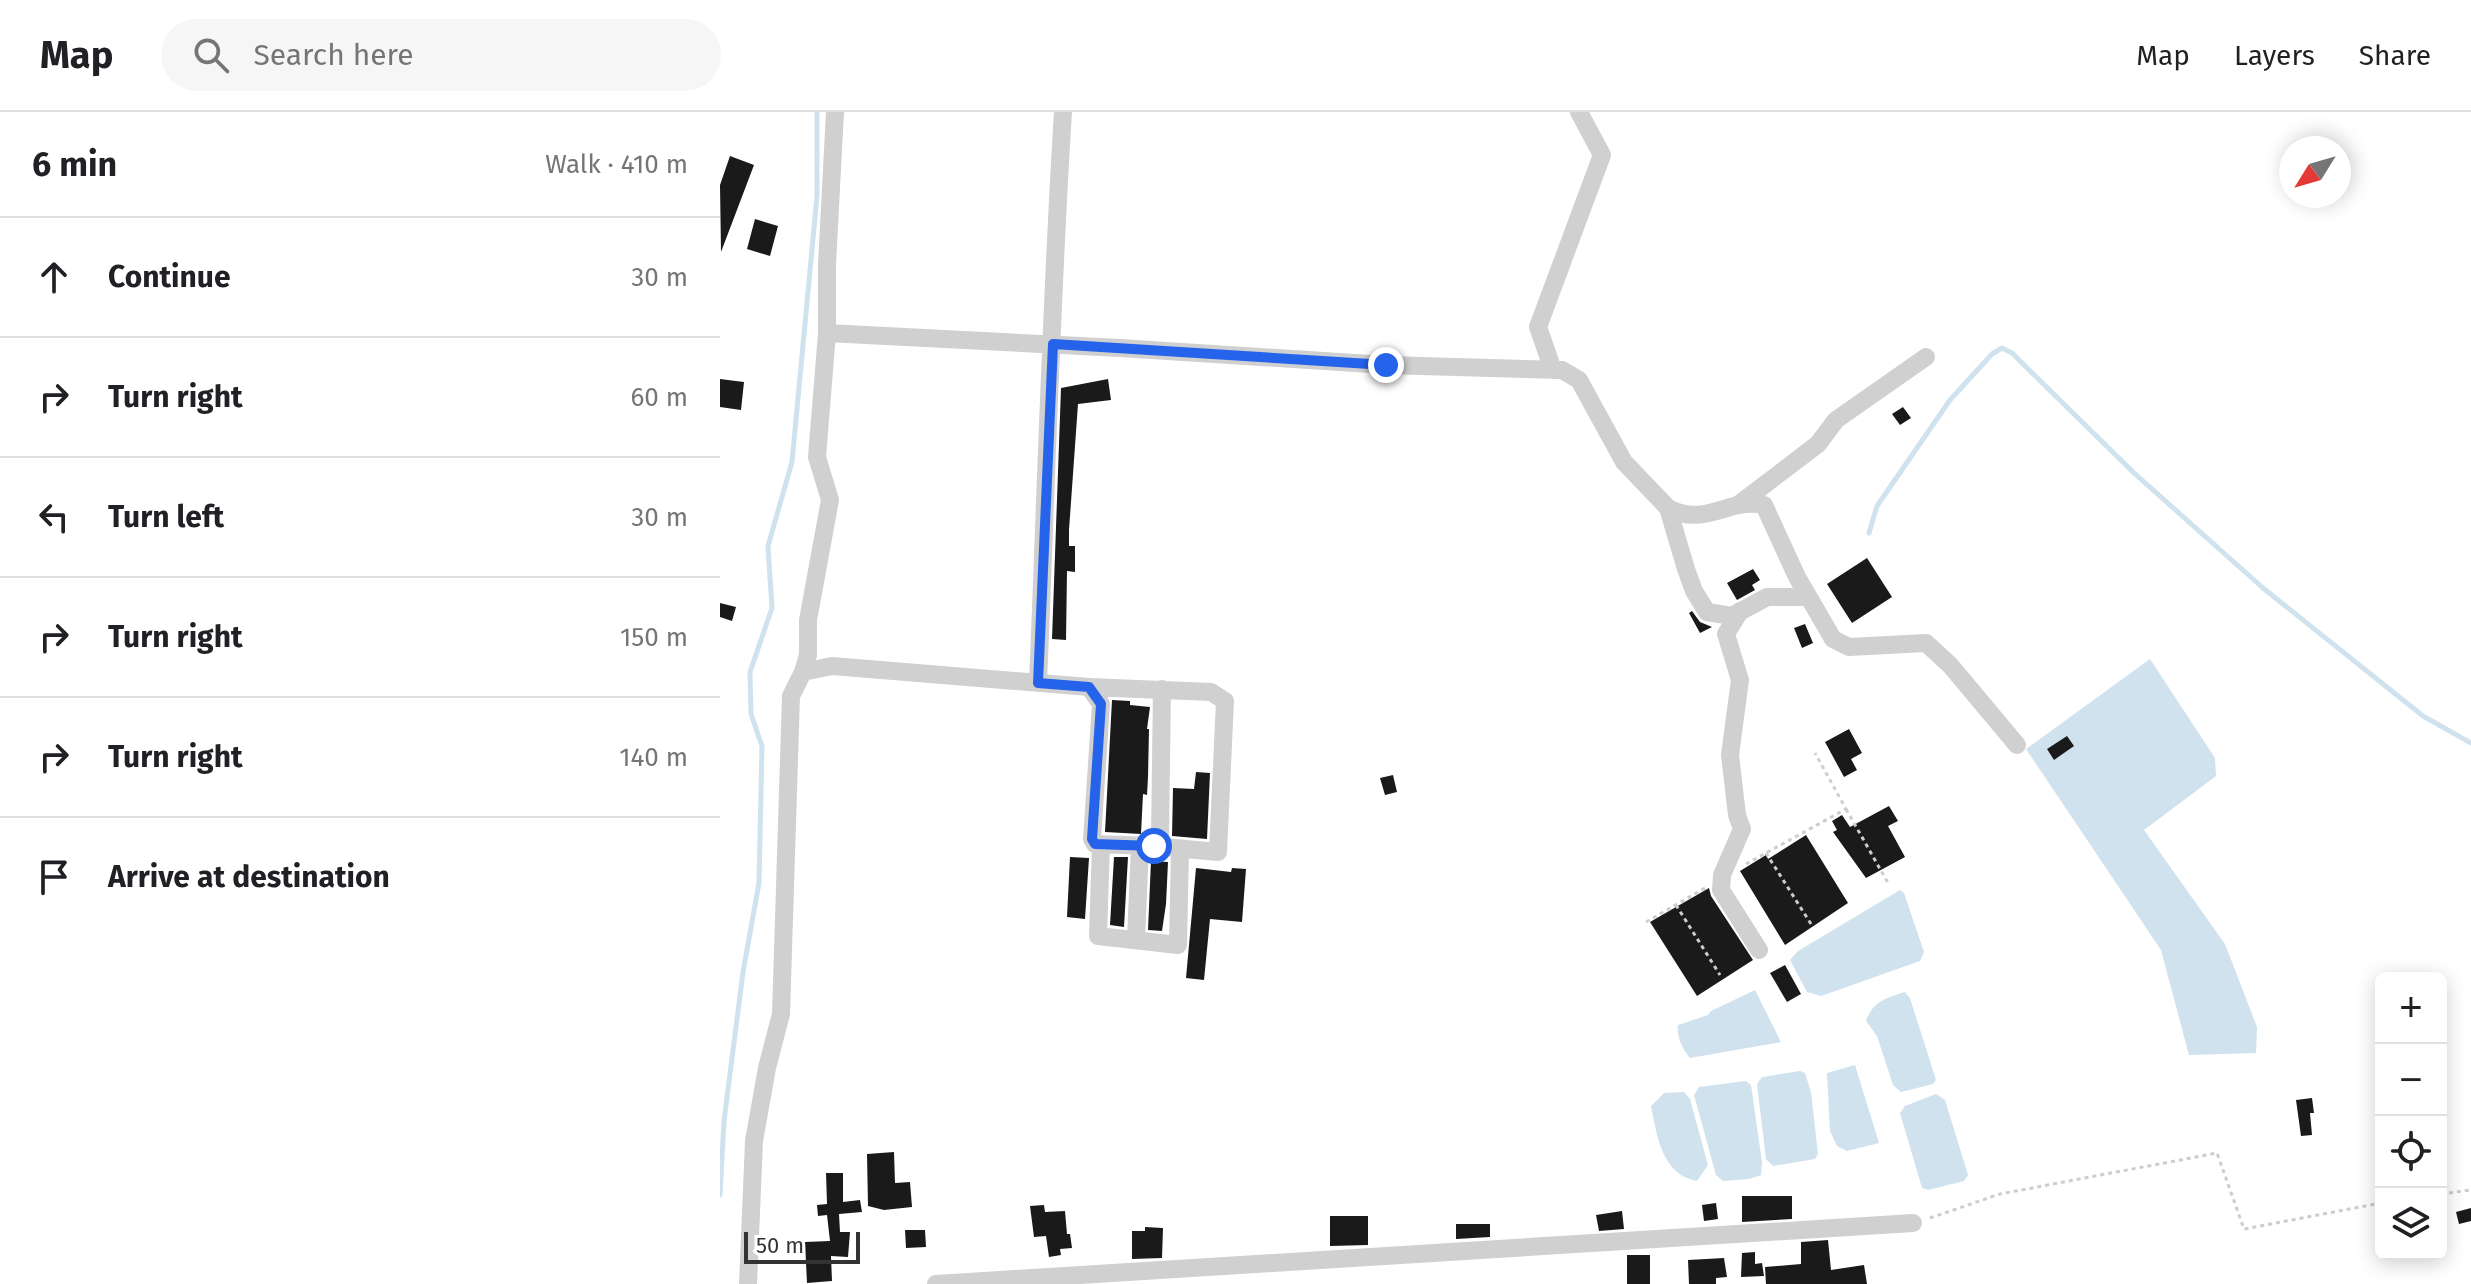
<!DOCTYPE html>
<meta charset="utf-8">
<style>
:root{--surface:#fff;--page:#f6f6f6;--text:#202124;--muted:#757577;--line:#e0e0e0}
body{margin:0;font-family:"Fira Sans",sans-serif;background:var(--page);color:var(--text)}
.controls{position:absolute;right:24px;bottom:24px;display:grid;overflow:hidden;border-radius:12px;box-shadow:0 4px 20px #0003}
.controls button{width:72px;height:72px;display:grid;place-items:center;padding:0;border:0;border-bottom:2px solid var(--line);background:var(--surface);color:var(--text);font:40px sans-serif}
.compass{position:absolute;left:1559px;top:24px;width:72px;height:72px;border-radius:50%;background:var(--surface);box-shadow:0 4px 20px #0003;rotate:233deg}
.scale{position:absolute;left:24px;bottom:20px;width:116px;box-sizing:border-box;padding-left:8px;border:4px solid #333;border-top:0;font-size:22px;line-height:28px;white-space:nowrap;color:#333;-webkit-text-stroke:6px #fff;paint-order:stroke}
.stop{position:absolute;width:24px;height:24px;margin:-18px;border:6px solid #2563eb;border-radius:50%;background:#fff}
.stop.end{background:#2563eb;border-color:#fff;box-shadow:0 2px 8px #0008}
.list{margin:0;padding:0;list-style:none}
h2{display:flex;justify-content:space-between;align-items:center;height:104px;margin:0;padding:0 32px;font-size:34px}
h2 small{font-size:26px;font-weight:400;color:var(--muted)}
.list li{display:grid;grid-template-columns:52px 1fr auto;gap:24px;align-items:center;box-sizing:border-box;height:120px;padding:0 32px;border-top:2px solid var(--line)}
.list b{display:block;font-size:30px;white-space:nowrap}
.list em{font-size:26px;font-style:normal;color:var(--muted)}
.icon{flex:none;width:44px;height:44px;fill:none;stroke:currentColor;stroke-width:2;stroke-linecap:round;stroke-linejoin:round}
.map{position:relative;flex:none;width:1751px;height:1172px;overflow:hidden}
header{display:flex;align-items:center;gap:48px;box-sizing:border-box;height:112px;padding:0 40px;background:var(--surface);border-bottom:2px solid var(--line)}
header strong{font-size:38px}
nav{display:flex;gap:44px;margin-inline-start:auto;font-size:28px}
.search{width:560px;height:72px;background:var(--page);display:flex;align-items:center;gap:20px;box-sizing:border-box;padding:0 28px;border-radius:44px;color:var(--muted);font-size:30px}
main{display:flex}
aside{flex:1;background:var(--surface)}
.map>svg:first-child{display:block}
.water{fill:#cfe2ee}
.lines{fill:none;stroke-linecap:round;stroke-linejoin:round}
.stream{stroke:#cfe2ee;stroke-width:5}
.building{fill:#1a1a1a}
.path{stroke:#cdcdcd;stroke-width:3;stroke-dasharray:4 4;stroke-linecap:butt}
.street{stroke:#d0d0d0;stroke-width:18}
.route{stroke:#2563eb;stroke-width:10}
</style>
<header>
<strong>Map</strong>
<div class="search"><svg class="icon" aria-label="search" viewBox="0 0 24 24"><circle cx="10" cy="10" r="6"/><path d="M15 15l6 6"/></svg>Search here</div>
<nav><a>Map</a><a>Layers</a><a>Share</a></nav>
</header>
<main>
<aside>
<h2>6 min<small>Walk · 410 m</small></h2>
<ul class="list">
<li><svg class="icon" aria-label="ahead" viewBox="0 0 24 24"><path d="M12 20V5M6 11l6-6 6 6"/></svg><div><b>Continue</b></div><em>30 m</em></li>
<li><svg class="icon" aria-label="right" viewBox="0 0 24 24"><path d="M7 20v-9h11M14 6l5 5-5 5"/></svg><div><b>Turn right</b></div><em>60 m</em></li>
<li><svg class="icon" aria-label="left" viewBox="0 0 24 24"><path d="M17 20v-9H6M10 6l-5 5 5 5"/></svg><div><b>Turn left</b></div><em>30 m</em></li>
<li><svg class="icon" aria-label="right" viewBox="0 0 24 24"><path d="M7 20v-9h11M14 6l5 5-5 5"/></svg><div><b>Turn right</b></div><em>150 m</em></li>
<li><svg class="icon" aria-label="right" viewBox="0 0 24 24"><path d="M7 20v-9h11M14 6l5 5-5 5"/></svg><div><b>Turn right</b></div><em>140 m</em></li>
<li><svg class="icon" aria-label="arrive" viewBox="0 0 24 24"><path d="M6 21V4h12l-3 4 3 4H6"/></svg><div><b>Arrive at destination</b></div></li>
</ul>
</aside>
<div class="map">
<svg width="1751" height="1172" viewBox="0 0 1751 1172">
<rect width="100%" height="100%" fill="#fff"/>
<!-- water -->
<path class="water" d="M 1430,547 L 1495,646 L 1496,664 L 1424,718 L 1505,832 L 1537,915 L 1536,941 L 1469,943 L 1441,838 L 1306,637 Z
M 1180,778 L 1184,781 L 1204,840 L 1200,849 L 1101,884 L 1087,880 L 1070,848 L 1078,839 Z
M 1035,878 L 1061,930 L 970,946 C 963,938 956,924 958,913 L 988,903 L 991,899 Z
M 1185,880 L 1190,886 L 1216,968 L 1213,972 L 1181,980 L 1173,973 L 1157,924 L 1146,909 C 1153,889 1166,886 1185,880 Z
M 1135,953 L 1159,1031 L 1127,1039 L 1117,1034 L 1110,1019 L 1107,961 Z
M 1080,959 L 1085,961 L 1091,980 L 1098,1042 L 1095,1047 L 1053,1054 L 1046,1047 L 1037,972 L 1042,965 Z
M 1026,969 L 1031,973 L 1042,1050 L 1041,1063 L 1029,1067 L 1003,1069 L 996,1063 L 974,983 L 979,975 Z
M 964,980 L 970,987 L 988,1053 L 977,1069 C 942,1063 937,1024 931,994 L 944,981 Z
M 1216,982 L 1225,988 L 1248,1063 L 1244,1069 L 1208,1078 L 1202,1076 L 1180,1001 L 1185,994 Z"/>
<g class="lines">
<!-- stream -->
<path class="stream" d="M 1149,421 L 1157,394 L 1230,288 L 1272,242 L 1282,236 L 1292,241 L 1414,361 L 1543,476 L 1703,604 L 1751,631
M 0,1083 L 4,1009 L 23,860 L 39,771 L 42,634 L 31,602 L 30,560 L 52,496 L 48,434 L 72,350 L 97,84 L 97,0"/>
</g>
<!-- building -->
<path class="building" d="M 10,44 L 34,53 L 1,140 L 0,73 Z
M 35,107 L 58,114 L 50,144 L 27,137 Z
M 0,267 L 24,270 L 21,298 L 0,295 Z
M 388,267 L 391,288 L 358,292 L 349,418 L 349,434 L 355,434 L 355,460 L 347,459 L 346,528 L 332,527 L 341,276 Z
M 1183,295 L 1191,306 L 1180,313 L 1172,302 Z
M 1147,446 L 1172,485 L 1132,511 L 1107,472 Z
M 1033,457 L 1040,468 L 1032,473 L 1035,478 L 1017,488 L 1007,471 Z
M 0,491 L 16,495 L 12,509 L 0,505 Z
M 972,499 L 980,510 L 992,515 L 980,521 L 969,501 Z
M 1085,512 L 1093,531 L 1082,536 L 1074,516 Z
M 392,588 L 410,589 L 410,593 L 430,595 L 427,617 L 429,617 L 428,665 L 427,683 L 423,682 L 421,722 L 385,720 Z
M 1129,617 L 1142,641 L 1131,647 L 1137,658 L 1124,665 L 1105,630 Z
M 1347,624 L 1354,634 L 1334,648 L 1327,637 Z
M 476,660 L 490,661 L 487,727 L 452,724 L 453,676 L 474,677 Z
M 673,663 L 677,680 L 665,683 L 660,666 Z
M 1169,694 L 1178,709 L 1168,714 L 1185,745 L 1146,766 L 1113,720 L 1117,718 L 1112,709 L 1122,703 L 1130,715 Z
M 1086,723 L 1128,791 L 1065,833 L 1020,759 L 1046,743 L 1048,747 Z
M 350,745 L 369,746 L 365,807 L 347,805 Z
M 394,745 L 408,745 L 404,815 L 390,813 Z
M 431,749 L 448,750 L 446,792 L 442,819 L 428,818 Z
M 476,756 L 511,760 L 512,756 L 526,757 L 522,810 L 490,807 L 484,868 L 466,866 Z
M 989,776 L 991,784 L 1033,848 L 977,884 L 930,810 Z
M 1065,853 L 1081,882 L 1067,890 L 1050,861 Z
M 1592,986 L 1594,1001 L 1590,1001 L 1592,1023 L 1581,1024 L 1576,988 Z
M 174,1040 L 175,1071 L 190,1070 L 192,1095 L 164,1098 L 148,1094 L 147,1042 Z
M 106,1061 L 123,1061 L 123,1090 L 140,1088 L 142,1100 L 119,1102 L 120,1120 L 130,1120 L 128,1145 L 111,1144 L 112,1169 L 87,1171 L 85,1130 L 110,1129 L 107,1103 L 98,1104 L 97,1093 L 107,1092 Z
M 1022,1084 L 1072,1084 L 1072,1107 L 1022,1110 Z
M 996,1091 L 998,1107 L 984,1109 L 982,1093 Z
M 324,1093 L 325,1100 L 345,1099 L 347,1122 L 350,1122 L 352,1136 L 340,1137 L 341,1143 L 329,1145 L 326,1124 L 314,1125 L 310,1094 Z
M 1751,1096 L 1751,1109 L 1739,1112 L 1736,1100 Z
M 902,1099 L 904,1117 L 879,1119 L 876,1103 Z
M 610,1104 L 648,1104 L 648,1133 L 610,1134 Z
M 736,1112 L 770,1112 L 770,1125 L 736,1127 Z
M 425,1115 L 443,1116 L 442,1146 L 412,1147 L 412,1119 L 425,1119 Z
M 185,1118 L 205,1118 L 206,1135 L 186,1136 Z
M 1108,1128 L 1111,1158 L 1144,1153 L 1147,1172 L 1046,1172 L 1045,1155 L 1081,1152 L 1081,1130 Z
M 1035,1140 L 1035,1152 L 1042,1151 L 1044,1164 L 1021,1165 L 1022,1141 Z
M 907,1143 L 930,1143 L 930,1172 L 907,1172 Z
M 1004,1146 L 1007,1165 L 996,1166 L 996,1172 L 969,1172 L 968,1148 Z"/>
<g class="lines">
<!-- path -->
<path class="path" d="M 1126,697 L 1168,771
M 1046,741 L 1091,812
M 1026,752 L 1126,697 L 1095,641
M 956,793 L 1000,863
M 926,810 L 985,776
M 1721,1082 L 1751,1078
M 1210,1106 L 1280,1082 L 1497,1041 L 1524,1117 L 1661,1091"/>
<!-- street -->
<path class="street" d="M 107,221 L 400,236 L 666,253 L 842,258 L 859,268 L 904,350 L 948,396 L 966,457 L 974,479 L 987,500 L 1012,504 L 1047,485 L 1088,485
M 833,258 L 818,215 L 882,43 L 859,0
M 1018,393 L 1098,332 L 1116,308 L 1206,245
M 948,396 C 985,416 1009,385 1044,393 L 1077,465 L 1113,527 L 1129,535 L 1206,531 L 1230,553 L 1297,633
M 1020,499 L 1006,522 L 1020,568 L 1010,643 L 1017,703 L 1022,717 L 1002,763 L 1001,778 L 1039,838
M 83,560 L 112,554 L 369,575 L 381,592 L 372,727 L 375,732 L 434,734 L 440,725 L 442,577
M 318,571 C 326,380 331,190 343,0
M 369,575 L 491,580 L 505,589 L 498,740 L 434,734
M 381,732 L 378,824 L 458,833 L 460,737
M 416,827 L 420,734
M 28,1172 L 34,1029 L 47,956 L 61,902 L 71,584 L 83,560 L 88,543 L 88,508 L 110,388 L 97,345 L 107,221 L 107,152 L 115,0
M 216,1172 L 1193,1111"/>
</g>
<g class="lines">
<!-- route -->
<path class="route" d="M 434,734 L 375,732 L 372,727 L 381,592 L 369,575 L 318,571 L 333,232 L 666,253"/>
</g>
</svg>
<div class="controls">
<button>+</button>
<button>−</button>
<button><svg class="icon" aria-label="locate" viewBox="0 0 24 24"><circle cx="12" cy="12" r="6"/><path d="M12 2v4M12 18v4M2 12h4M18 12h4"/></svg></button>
<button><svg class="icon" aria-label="layers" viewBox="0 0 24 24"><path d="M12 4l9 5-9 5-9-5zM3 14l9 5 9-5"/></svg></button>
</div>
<svg class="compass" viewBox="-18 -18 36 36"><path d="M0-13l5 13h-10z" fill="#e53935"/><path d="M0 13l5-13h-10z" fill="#757577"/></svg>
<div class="scale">50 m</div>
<div class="stop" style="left:434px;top:734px"></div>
<div class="stop end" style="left:666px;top:253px"></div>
</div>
</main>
